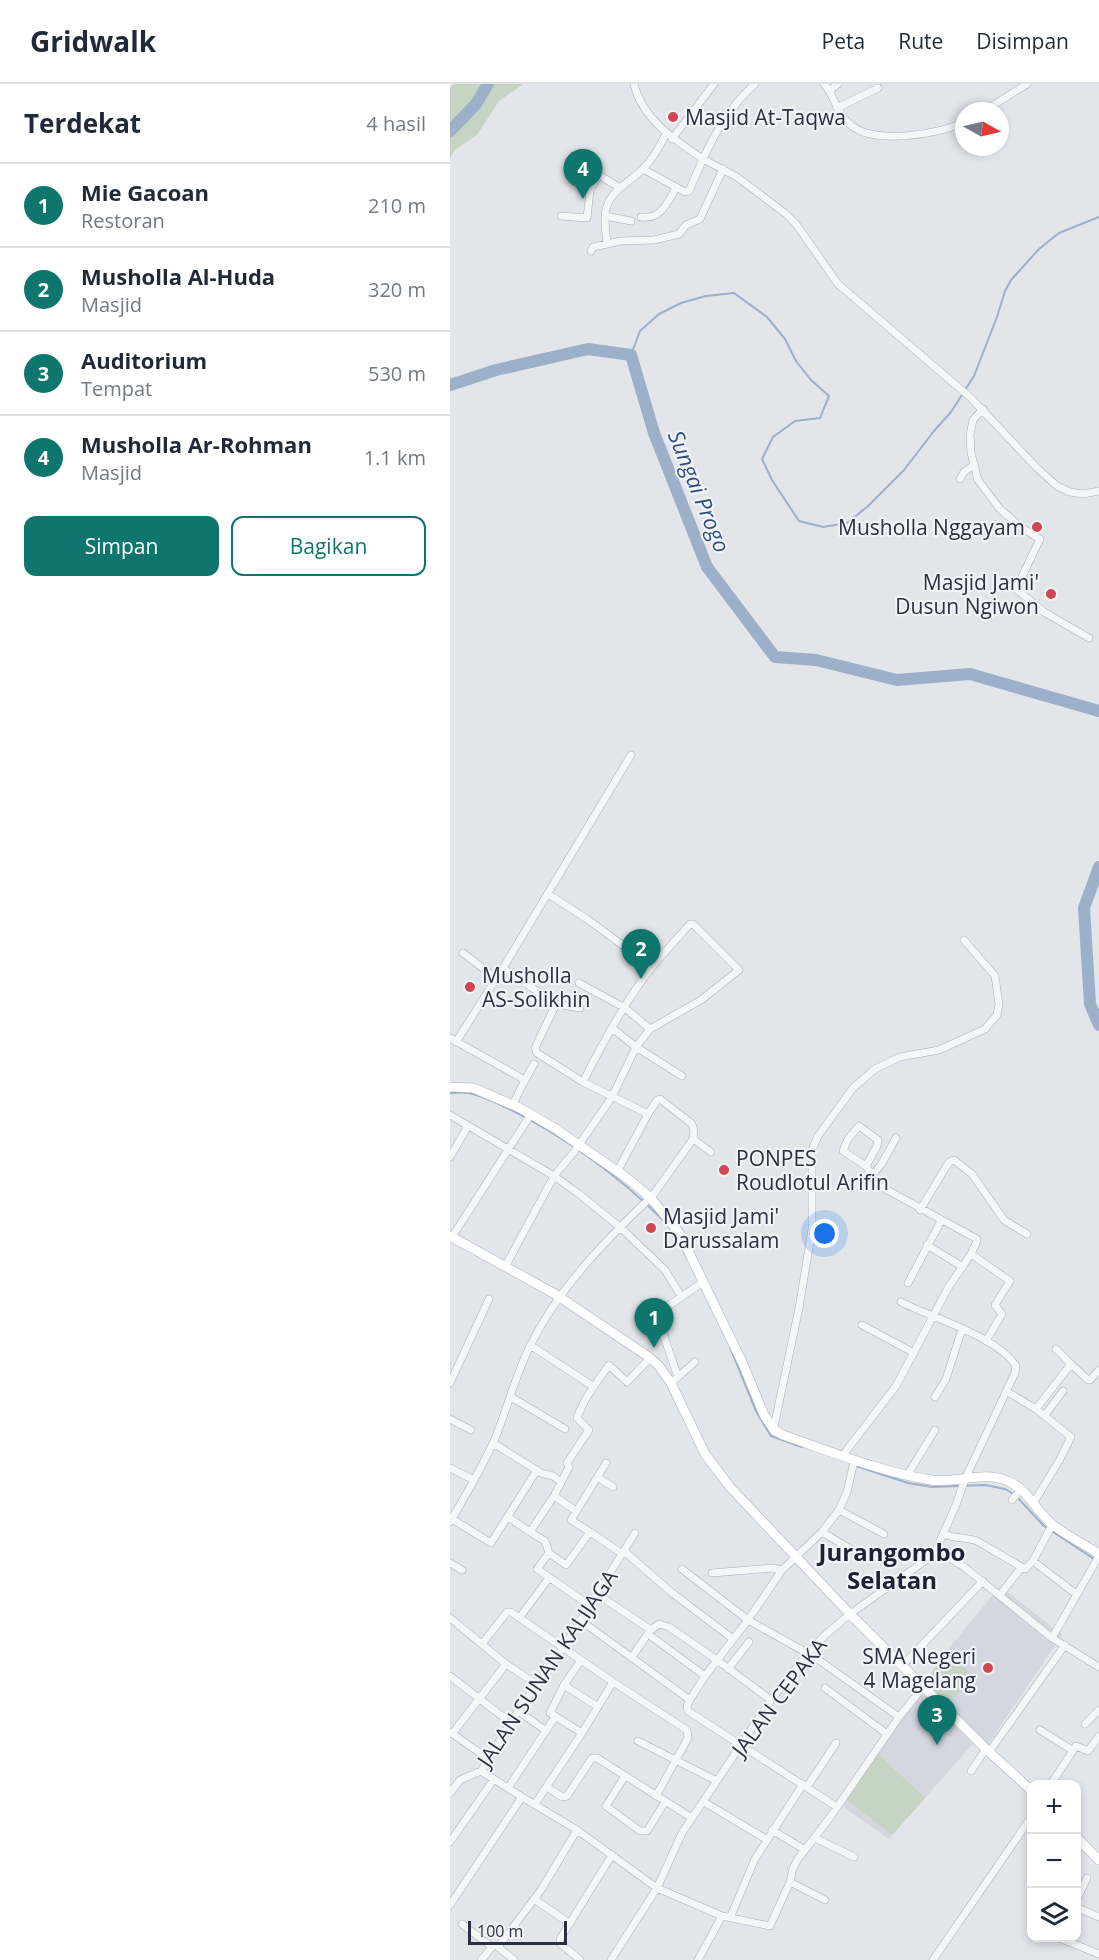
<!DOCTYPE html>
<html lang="id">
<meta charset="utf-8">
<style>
:root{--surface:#fff;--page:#f2f2f3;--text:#1f2937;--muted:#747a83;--line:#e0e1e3;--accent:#0f766e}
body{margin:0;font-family:"Open Sans",sans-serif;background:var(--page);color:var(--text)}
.controls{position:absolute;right:18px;bottom:18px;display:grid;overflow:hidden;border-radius:12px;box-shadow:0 3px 9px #0003}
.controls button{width:54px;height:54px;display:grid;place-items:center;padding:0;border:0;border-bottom:2px solid var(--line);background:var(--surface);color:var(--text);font:30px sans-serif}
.compass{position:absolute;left:505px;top:18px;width:54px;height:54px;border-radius:50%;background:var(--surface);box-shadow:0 3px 9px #0003;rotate:98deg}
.scale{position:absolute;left:18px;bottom:15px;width:99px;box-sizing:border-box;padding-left:6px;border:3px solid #293142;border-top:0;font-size:16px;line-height:21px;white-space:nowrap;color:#293142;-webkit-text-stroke:4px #f1f4f7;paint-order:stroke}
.you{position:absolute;left:375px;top:1150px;width:21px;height:21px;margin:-15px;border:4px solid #fff;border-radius:50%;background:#1a73e8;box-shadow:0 0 0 9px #1a73e833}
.badge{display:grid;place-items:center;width:39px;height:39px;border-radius:50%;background:var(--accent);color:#fff;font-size:20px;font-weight:700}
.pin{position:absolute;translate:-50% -50px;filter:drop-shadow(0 2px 3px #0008)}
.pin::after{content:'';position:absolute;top:32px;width:21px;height:18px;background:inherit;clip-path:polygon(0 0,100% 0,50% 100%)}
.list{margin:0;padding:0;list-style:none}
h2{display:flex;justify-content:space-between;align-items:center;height:78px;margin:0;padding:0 24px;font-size:26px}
h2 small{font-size:20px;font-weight:400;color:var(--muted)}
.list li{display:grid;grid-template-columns:39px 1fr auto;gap:18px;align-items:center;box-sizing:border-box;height:84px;padding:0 24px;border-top:2px solid var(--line)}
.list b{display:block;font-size:22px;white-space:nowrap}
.list p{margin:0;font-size:20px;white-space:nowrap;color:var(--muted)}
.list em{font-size:20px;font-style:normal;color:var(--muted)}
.actions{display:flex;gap:12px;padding:18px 24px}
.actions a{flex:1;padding:14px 0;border:2px solid var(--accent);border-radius:12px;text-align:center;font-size:21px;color:var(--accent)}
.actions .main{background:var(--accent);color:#fff}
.icon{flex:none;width:33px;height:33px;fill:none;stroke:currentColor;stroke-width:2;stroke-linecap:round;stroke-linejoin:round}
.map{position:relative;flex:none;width:649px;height:1876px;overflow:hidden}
header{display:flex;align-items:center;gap:36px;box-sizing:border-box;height:84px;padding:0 30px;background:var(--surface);border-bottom:2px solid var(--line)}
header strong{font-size:28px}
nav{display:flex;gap:33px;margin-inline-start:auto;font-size:21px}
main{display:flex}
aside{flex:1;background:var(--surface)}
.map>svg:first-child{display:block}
.built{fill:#d4d7df}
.green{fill:#c6d4c3}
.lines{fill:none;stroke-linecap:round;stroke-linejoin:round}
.stream{stroke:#9cb0ca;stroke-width:2}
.river{stroke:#9cb0ca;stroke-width:12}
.street-casing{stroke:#aaafb8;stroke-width:8}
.secondary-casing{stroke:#aaafb8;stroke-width:10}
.street{stroke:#f4f6f8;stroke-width:7}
.secondary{stroke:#fff;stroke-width:9}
.poi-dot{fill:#cf4654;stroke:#f1f4f7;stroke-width:2}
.labels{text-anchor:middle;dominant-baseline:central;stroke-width:4.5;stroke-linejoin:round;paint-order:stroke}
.poi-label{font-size:21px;fill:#293142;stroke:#f1f4f7;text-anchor:start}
.street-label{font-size:21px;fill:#293142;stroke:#f1f4f7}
.water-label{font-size:22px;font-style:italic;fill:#334e77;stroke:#f1f4f7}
.quarter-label{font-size:24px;font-weight:bold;fill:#1c2233;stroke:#f1f4f7}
</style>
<header>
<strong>Gridwalk</strong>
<nav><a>Peta</a><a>Rute</a><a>Disimpan</a></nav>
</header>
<main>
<aside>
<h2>Terdekat<small>4 hasil</small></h2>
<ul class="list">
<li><span class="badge">1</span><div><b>Mie Gacoan</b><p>Restoran</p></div><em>210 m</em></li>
<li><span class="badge">2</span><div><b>Musholla Al-Huda</b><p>Masjid</p></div><em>320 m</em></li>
<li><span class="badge">3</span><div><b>Auditorium</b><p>Tempat</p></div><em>530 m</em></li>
<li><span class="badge">4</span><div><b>Musholla Ar-Rohman</b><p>Masjid</p></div><em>1.1 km</em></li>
</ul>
<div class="actions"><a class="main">Simpan</a><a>Bagikan</a></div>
</aside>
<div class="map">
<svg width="649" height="1876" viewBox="0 0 649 1876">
<rect width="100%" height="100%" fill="#e2e5ea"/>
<!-- built -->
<path class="built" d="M 550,1502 L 612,1551 L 535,1665 L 527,1655 L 439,1755 L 395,1724 L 394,1714 L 425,1667 L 497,1567 Z"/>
<!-- green -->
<path class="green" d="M 4,0 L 73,0 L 49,17 L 27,51 L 6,65 L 0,74 L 0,4 Z
M 497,1567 L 525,1594 L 493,1623 L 473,1601 Z
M 425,1667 L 475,1714 L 442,1751 L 394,1714 Z"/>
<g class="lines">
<!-- stream -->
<path class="stream" d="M 181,271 L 190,247 L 209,230 L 231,219 L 256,212 L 284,209 L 317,233 L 335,255 L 346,277 L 361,296 L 379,312 L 370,334 L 345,337 L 323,353 L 312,375 L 322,396 L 349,437 L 373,443 L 397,439 L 417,423 L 454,386 L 484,347 L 501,328 L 524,292 L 547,233 L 555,207 L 561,196 L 589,165 L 609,149 L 649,133
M 0,1009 C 6,1009 13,1008 18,1009 C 30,1011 42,1017 53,1022 C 110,1049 168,1091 213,1136
M 224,1149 L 238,1176
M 280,1263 L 306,1327 L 321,1352 L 352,1363
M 406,1382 L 458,1399 L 482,1403 L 535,1401 L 555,1405 L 565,1411 L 594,1442 L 644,1475"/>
<!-- river -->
<path class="river" d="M 0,47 L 26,20 L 38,0
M 0,301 L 46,286 L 138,265 L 181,271 L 204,349 L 257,483 L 325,573 L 366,576 L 447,596 L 520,590 L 649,627
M 649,783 L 634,824 L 640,920 L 649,941"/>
<!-- street casing -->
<g class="street-casing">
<path id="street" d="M 184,0 C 192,35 225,56 253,75 L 239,107 L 235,108 L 193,85
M 305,0 C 281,21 266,47 253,75 L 287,93 L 336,130 L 346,140 L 388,200 L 521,314 L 587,384 L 607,402 L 620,408 L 633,410 L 649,407
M 374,0 C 385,12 387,32 402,42 C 425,60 489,51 514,38
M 379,7 L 388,0
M 387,24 L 428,4
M 534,27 L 577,0
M 222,55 L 264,0
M 111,132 L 137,134 L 140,106 L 149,91 L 170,104
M 155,132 L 181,137
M 191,133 C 211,136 217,119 226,104
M 157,160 C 156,148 153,133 157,122 C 162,106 181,97 193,85 C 203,75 210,62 216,50
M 141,167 L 143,163 L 171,157 L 204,156 L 229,150 L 236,141 L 250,135 L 273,85
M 533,325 L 523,336 L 520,351 L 521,369 L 528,396 L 550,425 L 572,444 L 590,455 L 566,505 L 594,528 L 639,554
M 510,395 L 514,388 L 524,381
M 98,810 L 137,835 L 202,883
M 13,869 L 47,895
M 53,884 L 106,920 L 130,924
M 129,899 L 175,924 L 200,945 L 251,916 L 289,886 L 243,840 L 240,840 C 228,854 215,867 203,882 C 176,915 152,960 133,998
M 106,920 L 85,964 L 87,969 L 133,998 L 198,1030 L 167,1088
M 162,944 L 186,963 L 200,945
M 0,954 L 75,996 L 63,1020
M 6,958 L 53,884 L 181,671
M 75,996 L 84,980
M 198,1030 L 207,1016 L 210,1015 L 242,1040 L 244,1046 L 243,1055 L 201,1114
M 0,1031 L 104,1092 L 129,1110 L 171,1144 L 215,1186 L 231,1212
M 243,1055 L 261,1068
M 0,1073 L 18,1042
M 416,1082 L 427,1062 L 428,1056 L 409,1042 L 398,1055 L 393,1067 L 416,1082 L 422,1091
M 470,1126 L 499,1078 L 504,1076 L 522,1090 L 554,1136 L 577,1150
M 2,1153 L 81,1030
M 477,1161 L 513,1183
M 521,1170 L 560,1197 L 545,1221 L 552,1230 L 536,1257
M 55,1183 L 104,1092 L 124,1068 L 162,1013 L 186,963 L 232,992
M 458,1199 L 491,1137
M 412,1241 L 464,1269
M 80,1261 L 141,1301
M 606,1265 L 621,1280
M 228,1293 L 245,1278
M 0,1299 L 39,1215
M 221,1299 L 228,1293 L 209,1238 L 208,1229 L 253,1198
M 556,1307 L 586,1325 L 621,1353 L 609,1377 L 584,1418
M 61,1313 L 115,1345
M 485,1313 L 496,1295 L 512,1245
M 586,1325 L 621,1280 L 638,1296 L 640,1296 L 649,1286
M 595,1331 L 613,1307
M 0,1335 L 21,1346
M 324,1343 L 349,1224 L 362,1145 L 362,1066 L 368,1052 L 403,1004 L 425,985 L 450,973 L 489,966 L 535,945 L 547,931 L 549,920 L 545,892 L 514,856
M 43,1359 L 91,1389 L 103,1392 L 111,1398
M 393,1371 L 446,1302 L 498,1204 L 521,1170 L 527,1157 L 527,1155 L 428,1101 L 422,1091 L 431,1081 L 446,1054
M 156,1379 L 121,1436 L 140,1448 L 116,1481 L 99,1469 L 95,1457 L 80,1448 L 104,1412 L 119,1383 L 117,1379 L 139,1346 L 127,1334 C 134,1314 147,1298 159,1281 L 177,1298 L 200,1274
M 0,1384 L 24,1396
M 458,1390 L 485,1346
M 149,1394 L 163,1403
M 104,1412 L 126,1427
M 562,1416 L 571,1405
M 389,1426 L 434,1450
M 58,1433 L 80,1448
M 2,1435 L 41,1459 L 87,1386
M 0,1438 C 16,1411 31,1385 44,1357 C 57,1326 65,1292 80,1262 C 108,1205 153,1159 198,1116
M 140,1448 L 168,1467
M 372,1448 L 417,1475
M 494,1450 C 505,1455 516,1453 527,1457 L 575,1485 L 583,1477 L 602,1441
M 486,1466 L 513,1482 L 602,1554 L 649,1583
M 174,1467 L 221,1508 L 283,1555
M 99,1469 L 87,1485 L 139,1521
M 583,1477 L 626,1510
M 0,1479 L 12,1486
M 232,1485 L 298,1536 L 366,1574 L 449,1633
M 262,1489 L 323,1484 L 332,1486
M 147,1510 L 201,1546 L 209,1540 L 219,1543 L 267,1576 L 321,1616
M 550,1511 L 571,1484
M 70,1533 L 99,1494
M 0,1534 L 56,1580 L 88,1601
M 130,1536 L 240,1616 L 237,1622 L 238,1627 L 387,1723
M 198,1550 L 255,1592 L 298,1536 L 332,1486 L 372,1448 L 389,1426 L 397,1408 L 403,1382
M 602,1554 L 649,1472
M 32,1560 L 57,1528 L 61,1528 L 163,1598 L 132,1649 L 100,1629 L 114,1601 L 131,1576
M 182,1573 L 199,1548
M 453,1581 L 533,1497
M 278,1585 L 299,1558
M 0,1592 L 61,1639
M 163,1598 L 237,1646 L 238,1654 L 206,1712
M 114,1601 L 148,1623
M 375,1604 L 437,1650
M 240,1616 L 255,1592
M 68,1627 L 95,1646
M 635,1640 L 649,1626
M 590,1646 L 622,1666
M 0,1648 L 37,1674
M 2,1650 L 56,1580
M 188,1657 L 267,1697
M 539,1668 L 615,1561
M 521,1687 L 536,1665
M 175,1692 L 156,1722 L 190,1747 L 197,1747 L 215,1718
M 601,1700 L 626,1662 L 638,1667 L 649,1652
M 97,1703 L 112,1713 L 117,1712 L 142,1674 L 147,1674 L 242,1734
M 357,1703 L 386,1659
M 58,1704 L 105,1633
M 0,1709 L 10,1696 L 31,1687 L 68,1627 L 113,1564 L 185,1449
M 72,1713 L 127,1746 L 207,1804 L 272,1832 L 320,1842 L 340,1798 L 343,1784 L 348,1775 L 381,1732 L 449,1633 L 474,1602
M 254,1718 L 316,1755
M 85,1720 L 132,1649
M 322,1746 L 355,1766
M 365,1754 L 404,1773
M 0,1758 L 44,1695
M 340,1798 L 375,1816
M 84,1815 L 119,1839
M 626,1817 L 637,1794
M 0,1821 L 72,1713 L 31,1687
M 626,1823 L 649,1833
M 280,1834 L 305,1775 L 353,1700
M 12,1840 L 42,1863 L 31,1876
M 609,1854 L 649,1870
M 64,1876 L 48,1863 L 91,1806 L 127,1746
M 130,1876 L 110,1859 L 110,1855 L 162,1771
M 161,1876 L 207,1804 L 232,1749 L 321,1616 L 358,1569 L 374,1552 L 400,1530 L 479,1474 L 486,1466 L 506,1421 L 515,1395 L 565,1289 L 566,1282 C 547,1252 482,1234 451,1218
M 248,1876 L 272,1832
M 483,1876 L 582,1732"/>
</g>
<!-- secondary casing -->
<g class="secondary-casing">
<path id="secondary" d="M 0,1003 L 23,1004 L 70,1024 L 106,1045 L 177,1094 L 201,1114 L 230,1150 L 293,1280 L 314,1331 L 324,1346 L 333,1351 C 379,1367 434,1389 481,1396 C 506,1400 534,1386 558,1397 C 579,1406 586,1428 603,1441 C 617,1452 634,1460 649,1470
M 0,1152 L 105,1210 L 199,1273 L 209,1282 L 221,1299 L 255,1370 L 280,1403 L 400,1530 L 536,1665 L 582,1707
M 626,1753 L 649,1776"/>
</g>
<!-- street -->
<use href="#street" class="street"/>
<!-- secondary -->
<use href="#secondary" class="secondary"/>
</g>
<!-- markers -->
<g class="poi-dot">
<circle cx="223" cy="33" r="6"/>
<circle cx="587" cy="443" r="6"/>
<circle cx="601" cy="510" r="6"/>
<circle cx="20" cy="903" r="6"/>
<circle cx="274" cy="1086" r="6"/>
<circle cx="201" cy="1144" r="6"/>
<circle cx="538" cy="1584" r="6"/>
</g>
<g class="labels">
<!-- poi labels -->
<g class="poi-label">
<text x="235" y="33">Masjid At-Taqwa</text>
<text x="575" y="443" text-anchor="end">Musholla Nggayam</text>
<text x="589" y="498" text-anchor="end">Masjid Jami'<tspan x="589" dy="24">Dusun Ngiwon</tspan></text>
<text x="32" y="891">Musholla<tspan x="32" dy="24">AS-Solikhin</tspan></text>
<text x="286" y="1074">PONPES<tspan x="286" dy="24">Roudlotul Arifin</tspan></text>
<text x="213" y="1132">Masjid Jami'<tspan x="213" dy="24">Darussalam</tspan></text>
<text x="526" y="1572" text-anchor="end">SMA Negeri<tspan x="526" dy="24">4 Magelang</tspan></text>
</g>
<!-- street labels -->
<g class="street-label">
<text transform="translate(97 1584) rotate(-56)">JALAN SUNAN KALIJAGA</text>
<text transform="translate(329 1613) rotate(-53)">JALAN CEPAKA</text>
</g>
<!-- water labels -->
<g class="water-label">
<text transform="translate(250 407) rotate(68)">Sungai Progo</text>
</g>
<!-- quarter labels -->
<g class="quarter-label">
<text x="442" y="1467">Jurangombo<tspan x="442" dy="28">Selatan</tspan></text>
</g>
</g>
</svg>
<div class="controls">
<button>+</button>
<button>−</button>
<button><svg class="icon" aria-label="layers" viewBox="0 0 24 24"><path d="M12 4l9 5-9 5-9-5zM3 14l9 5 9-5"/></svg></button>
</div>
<svg class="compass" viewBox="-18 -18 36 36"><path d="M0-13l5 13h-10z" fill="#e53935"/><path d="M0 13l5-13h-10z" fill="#747a83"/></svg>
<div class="scale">100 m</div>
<div class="you"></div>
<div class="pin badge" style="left:204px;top:1264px">1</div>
<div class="pin badge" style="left:191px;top:895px">2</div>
<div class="pin badge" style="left:487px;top:1661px">3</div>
<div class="pin badge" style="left:133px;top:115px">4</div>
</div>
</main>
